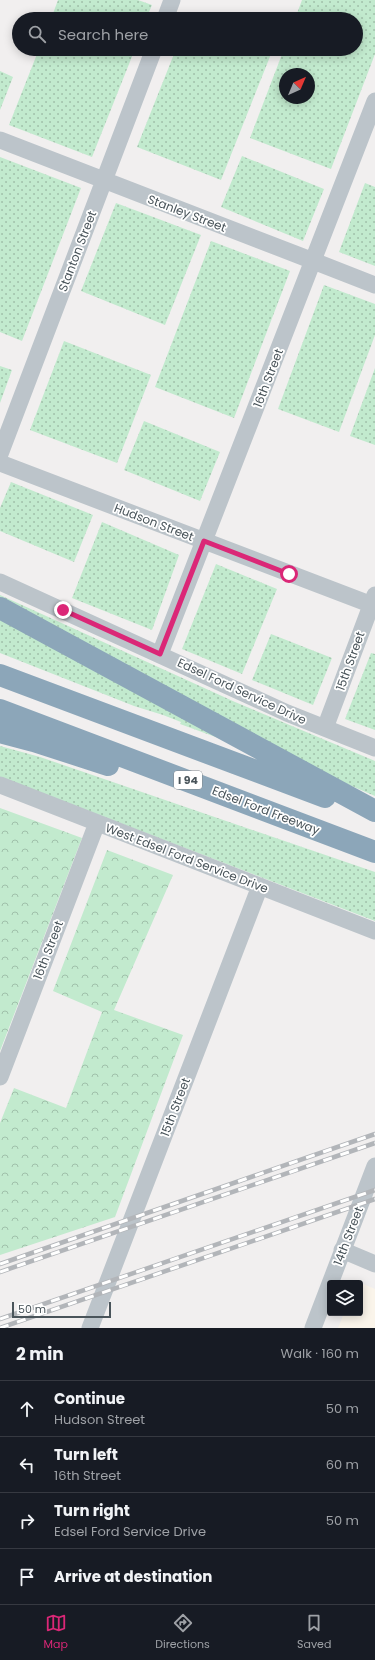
<!DOCTYPE html>
<meta charset="utf-8">
<style>
:root{--surface:#171b24;--page:#242831;--text:#f1f3f6;--muted:#9ea1a6;--line:#363941;--accent:#db2777}
body{margin:0;font-family:Poppins,sans-serif;background:var(--page);color:var(--text)}
.controls{position:absolute;right:12px;bottom:12px;display:grid;overflow:hidden;border-radius:4px;box-shadow:0 2px 10px #0003}
.controls button{width:36px;height:36px;display:grid;place-items:center;padding:0;border:0;border-bottom:1px solid var(--line);background:var(--surface);color:var(--text);font:20px sans-serif}
.compass{position:absolute;left:279px;top:68px;width:36px;height:36px;border-radius:50%;background:var(--surface);box-shadow:0 2px 10px #0003;rotate:44deg}
.scale{position:absolute;left:12px;bottom:10px;width:99px;box-sizing:border-box;padding-left:4px;border:2px solid #49545a;border-top:0;font-size:11px;line-height:14px;white-space:nowrap;color:#49545a;-webkit-text-stroke:3px #fff;paint-order:stroke}
.stop{position:absolute;width:12px;height:12px;margin:-9px;border:3px solid #db2777;border-radius:50%;background:#fff}
.stop.end{background:#db2777;border-color:#fff;box-shadow:0 1px 4px #0008}
.list{margin:0;padding:0;list-style:none}
h2{display:flex;justify-content:space-between;align-items:center;height:52px;margin:0;padding:0 16px;font-size:17px}
h2 small{font-size:13px;font-weight:400;color:var(--muted)}
.list li{display:grid;grid-template-columns:26px 1fr auto;gap:12px;align-items:center;box-sizing:border-box;height:56px;padding:0 16px;border-top:1px solid var(--line)}
.list b{display:block;font-size:15px;white-space:nowrap}
.list p{margin:0;font-size:13px;white-space:nowrap;color:var(--muted)}
.list em{font-size:13px;font-style:normal;color:var(--muted)}
.icon{flex:none;width:22px;height:22px;fill:none;stroke:currentColor;stroke-width:2;stroke-linecap:round;stroke-linejoin:round}
.map{position:relative;flex:none;width:375px;height:1328px;overflow:hidden}
.search{position:absolute;background:var(--surface);box-shadow:0 2px 10px #0003;left:12px;right:12px;top:12px;height:44px;display:flex;align-items:center;gap:10px;box-sizing:border-box;padding:0 14px;border-radius:22px;color:var(--muted);font-size:15px}
.sheet{height:276px;background:var(--surface)}
nav{display:flex;justify-content:space-around;align-items:center;box-sizing:border-box;height:56px;border-top:1px solid var(--line);background:var(--surface);font-size:11px;color:var(--muted)}
nav a{display:grid;justify-items:center;gap:2px}
nav .on{color:var(--accent)}
.map>svg:first-child{display:block}
.commercial{fill:#faf4ea}
.grass{fill:url(#grass-dots);fill-rule:evenodd}
.forest{fill:url(#forest-crowns)}
.lines{fill:none;stroke-linecap:round;stroke-linejoin:round}
.minor{stroke:#bcc4ca;stroke-width:17}
.highway{stroke:#8ca6b9;stroke-width:22}
.rail-casing{stroke:#b2b5b9;stroke-width:4.5}
.rail{stroke:#fff;stroke-width:3;stroke-dasharray:9;stroke-linecap:butt}
.route{stroke:#db2777;stroke-width:5}
.labels{text-anchor:middle;dominant-baseline:central;stroke-width:3.5;stroke-linejoin:round;paint-order:stroke}
.shield{fill:#fff;stroke:#80878c;stroke-width:1}
.shield-label{font-size:11px;font-weight:bold;fill:#49545a}
.street-label{font-size:12px;fill:#49545a;stroke:#fff}
</style>
<div class="map">
<svg width="375" height="1328" viewBox="0 0 375 1328">
<defs>
<pattern id="grass-dots" width="8" height="8" patternUnits="userSpaceOnUse"><rect width="8" height="8" fill="#c2eace"/><path d="M2 2h.1M6 6h.1" fill="none" stroke="#a0c0aa" stroke-width="1.8" stroke-linecap="round"/></pattern>
<pattern id="forest-crowns" width="20" height="18" patternUnits="userSpaceOnUse"><rect width="20" height="18" fill="#c2eace"/><path d="M2 6a3 3 0 1 1 6 0M12 15a3 3 0 1 1 6 0" fill="none" stroke="#a0c0aa"/></pattern>
</defs>
<rect width="100%" height="100%" fill="#f1efef"/>
<!-- commercial -->
<path class="commercial" d="M 356,1281 L 375,1289 L 375,1328 L 338,1328 L 344,1313 L 360,1313 L 360,1283 L 356,1283 Z"/>
<!-- grass -->
<path class="grass" d="M 58,0 L 138,0 L 152,5 L 146,19 L 51,19 Z
M 302,0 L 375,0 L 375,54 L 331,169 L 250,138 L 284,49 L 356,49 L 356,19 L 295,19 ZM 285,74 L 309,74 L 309,98 L 285,98 Z
M 39,49 L 135,49 L 92,157 L 9,125 Z
M 176,49 L 273,49 L 221,180 L 137,147 Z
M 0,71 L 13,77 L 0,110 Z
M 242,156 L 324,189 L 303,241 L 221,207 Z
M 0,157 L 81,188 L 22,341 L 0,332 Z
M 365,183 L 375,187 L 375,266 L 339,252 Z
M 116,203 L 201,235 L 165,325 L 81,291 Z
M 211,241 L 290,271 L 234,418 L 155,387 Z
M 324,285 L 375,304 L 375,335 L 339,432 L 278,409 Z
M 64,341 L 151,375 L 117,463 L 30,430 Z
M 0,366 L 12,370 L 0,403 Z
M 375,368 L 375,445 L 350,436 Z
M 144,421 L 220,452 L 200,501 L 124,470 Z
M 11,482 L 93,515 L 74,562 L 0,531 L 0,508 Z
M 102,522 L 179,555 L 152,630 L 72,598 Z
M 216,564 L 277,589 L 242,674 L 182,649 Z
M 0,595 L 235,702 L 375,761 L 375,796 L 340,781 L 0,604 Z
M 0,618 L 221,739 L 180,724 L 181,722 L 163,715 L 134,706 L 0,653 Z
M 271,634 L 332,658 L 313,705 L 252,680 Z
M 371,653 L 375,654 L 375,730 L 345,719 Z
M 0,746 L 40,757 L 375,872 L 375,921 L 0,777 Z"/>
<!-- forest -->
<path class="forest" d="M 0,808 L 82,838 L 0,1051 Z
M 107,850 L 173,875 L 114,1010 L 183,1035 L 115,1217 L 0,1255 L 0,1123 L 14,1088 L 66,1108 L 102,1012 L 53,991 Z"/>
<g class="lines">
<!-- minor -->
<path class="minor" d="M 165,19 L 172,0
M 0,140 C 124,189 250,236 375,285
M 0,454 L 154,49
M 0,463 L 375,606
M 0,582 L 287,713 L 375,748
M 160,654 L 375,101
M 325,728 L 375,595
M 0,785 L 375,931
M 0,1077 L 97,823
M 342,1250 L 375,1264
M 90,1328 L 260,886
M 313,1328 L 375,1166"/>
<!-- highway -->
<path class="highway" d="M 0,608 L 375,811
M 0,675 L 325,797
M 0,710 L 375,852
M 0,732 L 34,741 L 108,765"/>
<!-- rail casing -->
<g class="rail-casing">
<path id="rail" d="M 0,1264 L 375,1134
M 0,1272 L 375,1143
M 0,1319 L 375,1190
M 0,1328 L 375,1199"/>
</g>
<!-- rail -->
<use href="#rail" class="rail"/>
</g>
<g class="lines">
<!-- route -->
<path class="route" d="M 63,610 L 160,654 L 204,541 L 289,574"/>
</g>
<g class="labels">
<!-- shield labels -->
<rect class="shield" x="174" y="771" width="28" height="18" rx="3"/>
<g class="shield-label">
<text x="188" y="780">I 94</text>
</g>
<!-- street labels -->
<g class="street-label">
<text transform="translate(187 213) rotate(21)">Stanley Street</text>
<text transform="translate(77 251) rotate(-69)">Stanton Street</text>
<text transform="translate(268 378) rotate(-69)">16th Street</text>
<text transform="translate(154 522) rotate(21)">Hudson Street</text>
<text transform="translate(350 661) rotate(-70)">15th Street</text>
<text transform="translate(242 691) rotate(25)">Edsel Ford Service Drive</text>
<text transform="translate(266 810) rotate(21)">Edsel Ford Freeway</text>
<text transform="translate(187 858) rotate(21)">West Edsel Ford Service Drive</text>
<text transform="translate(48 950) rotate(-69)">16th Street</text>
<text transform="translate(175 1107) rotate(-69)">15th Street</text>
<text transform="translate(348 1236) rotate(-69)">14th Street</text>
</g>
</g>
</svg>
<div class="controls">
<button><svg class="icon" aria-label="layers" viewBox="0 0 24 24"><path d="M12 4l9 5-9 5-9-5zM3 14l9 5 9-5"/></svg></button>
</div>
<svg class="compass" viewBox="-18 -18 36 36"><path d="M0-13l5 13h-10z" fill="#e53935"/><path d="M0 13l5-13h-10z" fill="#9ea1a6"/></svg>
<div class="scale">50 m</div>
<div class="stop" style="left:289px;top:574px"></div>
<div class="stop end" style="left:63px;top:610px"></div>
<div class="search"><svg class="icon" aria-label="search" viewBox="0 0 24 24"><circle cx="10" cy="10" r="6"/><path d="M15 15l6 6"/></svg>Search here</div>
</div>
<section class="sheet">
<h2>2 min<small>Walk · 160 m</small></h2>
<ul class="list">
<li><svg class="icon" aria-label="ahead" viewBox="0 0 24 24"><path d="M12 20V5M6 11l6-6 6 6"/></svg><div><b>Continue</b><p>Hudson Street</p></div><em>50 m</em></li>
<li><svg class="icon" aria-label="left" viewBox="0 0 24 24"><path d="M17 20v-9H6M10 6l-5 5 5 5"/></svg><div><b>Turn left</b><p>16th Street</p></div><em>60 m</em></li>
<li><svg class="icon" aria-label="right" viewBox="0 0 24 24"><path d="M7 20v-9h11M14 6l5 5-5 5"/></svg><div><b>Turn right</b><p>Edsel Ford Service Drive</p></div><em>50 m</em></li>
<li><svg class="icon" aria-label="arrive" viewBox="0 0 24 24"><path d="M6 21V4h12l-3 4 3 4H6"/></svg><div><b>Arrive at destination</b></div></li>
</ul>
</section>
<nav>
<a class="on"><svg class="icon" aria-label="map" viewBox="0 0 24 24"><path d="M3 6l6-2 6 2 6-2v14l-6 2-6-2-6 2zM9 4v14M15 6v14"/></svg>Map</a>
<a><svg class="icon" aria-label="directions" viewBox="0 0 24 24"><path d="M12 3l9 9-9 9-9-9zM9 14v-3h6M13 9l2 2-2 2"/></svg>Directions</a>
<a><svg class="icon" aria-label="saved" viewBox="0 0 24 24"><path d="M7 4h10v16l-5-4-5 4z"/></svg>Saved</a>
</nav>
